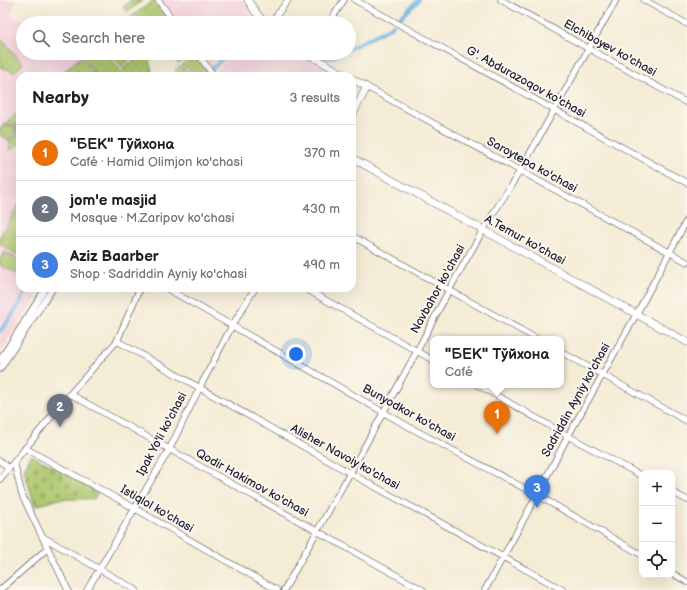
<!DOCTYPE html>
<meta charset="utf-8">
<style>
:root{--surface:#fff;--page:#f2f2f2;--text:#202124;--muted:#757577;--line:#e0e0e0;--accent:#d1495b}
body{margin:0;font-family:"Balsamiq Sans",sans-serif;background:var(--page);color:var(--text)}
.controls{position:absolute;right:12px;bottom:12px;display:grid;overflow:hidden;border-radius:8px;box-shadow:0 4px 16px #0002}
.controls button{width:36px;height:36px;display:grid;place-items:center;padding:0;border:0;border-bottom:1px solid var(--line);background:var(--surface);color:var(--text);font:20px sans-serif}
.you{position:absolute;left:296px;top:354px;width:14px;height:14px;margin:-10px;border:3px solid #fff;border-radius:50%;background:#1a73e8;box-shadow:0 0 0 6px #1a73e833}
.badge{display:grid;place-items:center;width:26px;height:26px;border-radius:50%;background:var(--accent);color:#fff;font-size:13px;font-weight:700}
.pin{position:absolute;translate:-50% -33px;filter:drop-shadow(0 1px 2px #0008)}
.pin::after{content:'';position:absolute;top:21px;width:14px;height:12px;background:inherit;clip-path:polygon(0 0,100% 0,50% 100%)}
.popup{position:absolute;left:430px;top:336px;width:134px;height:52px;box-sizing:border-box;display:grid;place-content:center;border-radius:8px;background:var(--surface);filter:drop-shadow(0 1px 3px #0005);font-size:13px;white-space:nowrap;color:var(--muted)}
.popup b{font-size:15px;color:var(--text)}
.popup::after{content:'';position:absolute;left:50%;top:100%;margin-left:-8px;border:8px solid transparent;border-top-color:var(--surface)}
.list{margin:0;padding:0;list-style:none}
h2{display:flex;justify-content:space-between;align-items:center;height:52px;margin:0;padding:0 16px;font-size:17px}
h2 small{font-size:13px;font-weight:400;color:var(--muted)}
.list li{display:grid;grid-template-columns:26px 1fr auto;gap:12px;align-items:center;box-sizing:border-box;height:56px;padding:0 16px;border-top:1px solid var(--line)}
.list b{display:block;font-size:15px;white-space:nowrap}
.list p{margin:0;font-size:13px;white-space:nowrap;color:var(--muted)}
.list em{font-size:13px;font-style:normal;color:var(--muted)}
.icon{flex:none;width:22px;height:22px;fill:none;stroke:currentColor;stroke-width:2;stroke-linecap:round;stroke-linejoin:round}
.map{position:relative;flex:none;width:687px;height:590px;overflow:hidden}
.search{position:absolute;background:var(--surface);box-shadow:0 4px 16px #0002;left:16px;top:16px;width:340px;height:44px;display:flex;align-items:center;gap:10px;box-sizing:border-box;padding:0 14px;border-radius:22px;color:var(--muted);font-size:15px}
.panel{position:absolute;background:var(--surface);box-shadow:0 4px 16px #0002;left:16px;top:72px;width:340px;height:220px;border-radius:12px}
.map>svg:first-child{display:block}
.built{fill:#f5cfdb}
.grass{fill:url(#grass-dots);stroke:#687454}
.cemetery{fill:url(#cemetery-stones);stroke:#687454}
.green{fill:#adc76d;stroke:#687454}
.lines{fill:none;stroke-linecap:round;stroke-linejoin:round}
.canal{stroke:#6db3e4;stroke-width:4}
.minor-casing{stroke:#6c6971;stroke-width:7}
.major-casing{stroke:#6c6971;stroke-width:8}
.minor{stroke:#fff;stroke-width:5.5}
.major{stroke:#fff;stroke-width:7}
.labels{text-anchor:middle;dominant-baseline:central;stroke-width:4;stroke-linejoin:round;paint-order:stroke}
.street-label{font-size:12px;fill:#22223b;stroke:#fbf7ec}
</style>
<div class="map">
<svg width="687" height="590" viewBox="0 0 687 590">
<defs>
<pattern id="grass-dots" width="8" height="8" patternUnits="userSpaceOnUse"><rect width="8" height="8" fill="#adc76d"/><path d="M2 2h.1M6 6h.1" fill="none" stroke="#95ab5f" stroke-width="1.8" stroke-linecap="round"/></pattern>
<pattern id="cemetery-stones" width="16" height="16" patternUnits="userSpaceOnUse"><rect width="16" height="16" fill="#adc76d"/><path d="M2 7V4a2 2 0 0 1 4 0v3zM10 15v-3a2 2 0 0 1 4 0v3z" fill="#95ab5f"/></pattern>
</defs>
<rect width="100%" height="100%" fill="#fbf7ec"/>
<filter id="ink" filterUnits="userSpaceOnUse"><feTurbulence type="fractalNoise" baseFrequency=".025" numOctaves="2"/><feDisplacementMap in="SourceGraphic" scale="8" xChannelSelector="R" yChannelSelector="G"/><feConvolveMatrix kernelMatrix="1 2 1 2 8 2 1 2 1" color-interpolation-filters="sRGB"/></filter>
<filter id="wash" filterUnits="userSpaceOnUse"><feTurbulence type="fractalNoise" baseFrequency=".012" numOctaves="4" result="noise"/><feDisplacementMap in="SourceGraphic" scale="16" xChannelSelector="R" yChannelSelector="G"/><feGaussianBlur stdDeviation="0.9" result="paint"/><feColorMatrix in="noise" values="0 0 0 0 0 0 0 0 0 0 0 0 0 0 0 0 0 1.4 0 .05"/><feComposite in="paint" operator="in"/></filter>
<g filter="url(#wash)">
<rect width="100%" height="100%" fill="#f5ecd6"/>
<!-- built -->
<path class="built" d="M 0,0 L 16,0 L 11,15 L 17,21 L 20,17 L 26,23 L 23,23 L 23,53 L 80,53 L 98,76 L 20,76 L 20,288 L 42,288 L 0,353 Z
M 159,0 L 243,0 L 256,20 L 255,23 L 177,23 Z
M 200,53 L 223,53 L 210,65 Z
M 234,53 L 297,53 L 323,66 L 340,76 L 217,76 L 214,72 Z"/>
<!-- grass -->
<path class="grass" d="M 131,0 L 143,0 L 127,12 L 123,7 Z
M 154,0 L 171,23 L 136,23 L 131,17 Z
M 2,39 L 23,64 L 14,72 L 0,67 L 0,41 Z
M 84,53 L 107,53 L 125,76 L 98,76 L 82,55 Z
M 110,53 L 139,53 L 132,58 L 131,58 L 121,66 Z
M 142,53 L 144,53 L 149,59 L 153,76 L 128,76 L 122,68 L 130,62 L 131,63 L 134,61 L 133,59 Z
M 160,53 L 193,53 L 179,63 Z
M 195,54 L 208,71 L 202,76 L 181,65 Z
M 81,57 L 95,75 L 77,72 L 77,76 L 69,76 L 64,71 Z
M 179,66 L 197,76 L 179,76 L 175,70 Z
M 17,113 L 20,113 L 20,124 L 2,126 Z
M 20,125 L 20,143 L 11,150 L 9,141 L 18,135 L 15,126 Z
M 14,126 L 16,134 L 8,140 L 0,135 L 0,128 Z"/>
<!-- cemetery -->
<path class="cemetery" d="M 31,455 L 94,488 L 98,492 L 94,499 L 60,499 L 35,506 L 24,470 Z"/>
<!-- green -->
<path class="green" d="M 20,203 L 20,256 L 0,244 L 0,236 Z
M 4,252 L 20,260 L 20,275 L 0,265 L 0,260 Z"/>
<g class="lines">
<!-- canal -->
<path class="canal" d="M 398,20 L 419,0
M 349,49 L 391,27 L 393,25
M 317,53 C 330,59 330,60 342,53
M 204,76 L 229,53
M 0,331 L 11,317 L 29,288"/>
</g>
</g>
<g filter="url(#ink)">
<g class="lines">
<!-- minor casing -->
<g class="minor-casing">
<path id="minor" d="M 158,0 L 175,23
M 355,0 L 687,183
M 501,0 L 687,103
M 644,0 L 687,24
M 271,23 L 288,0
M 329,23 L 344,0
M 197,53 L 214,76
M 367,87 L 687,262
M 352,236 L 537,339
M 166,288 L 411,428 L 537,495 L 642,555
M 304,288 L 433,360
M 117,341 L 350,473 L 563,590
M 561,352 L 687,421
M 0,360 L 46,288
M 0,369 L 53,288
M 478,385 L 568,436 L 642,476
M 70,394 C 187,460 306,524 423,590
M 25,448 L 134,508 L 277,590
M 0,461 L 9,468
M 14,462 L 22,495 L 68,590
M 0,479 L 70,394 L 117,341 L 140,288
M 672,492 L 687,500
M 43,537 L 136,590
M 672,573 L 687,582
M 0,590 L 48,548
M 87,590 L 169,450 L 200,387 L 232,326 L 255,288
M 284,590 L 350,473 L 417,351 L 449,290 L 483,230 L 520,171 L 616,0
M 485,590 L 537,495 L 568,436 L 636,315 L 687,220"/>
</g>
<!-- major casing -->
<g class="major-casing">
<path id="major" d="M 248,0 L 257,14 L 265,23
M 306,53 L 347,76
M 352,79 L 367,87 L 352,115
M 352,158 L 687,342"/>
</g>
<!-- minor -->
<use href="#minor" class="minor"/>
<!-- major -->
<use href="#major" class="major"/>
</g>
</g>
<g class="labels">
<!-- street labels -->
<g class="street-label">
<text transform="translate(610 48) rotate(29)">Elchiboyev ko'chasi</text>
<text transform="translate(526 82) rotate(29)">G'. Abdurazoqov ko'chasi</text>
<text transform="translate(532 165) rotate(29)">Saroytepa ko'chasi</text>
<text transform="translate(525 240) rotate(29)">A.Temur ko'chasi</text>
<text transform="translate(438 289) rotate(-61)">Navbahor ko'chasi</text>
<text transform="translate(576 400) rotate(-61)">Sadriddin Ayniy ko'chasi</text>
<text transform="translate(409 413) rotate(29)">Bunyodkor ko'chasi</text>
<text transform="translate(162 434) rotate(-62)">Ipak Yo'li ko'chasi</text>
<text transform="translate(345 457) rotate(29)">Alisher Navoiy ko'chasi</text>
<text transform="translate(252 483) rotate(29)">Qodir Hakimov ko'chasi</text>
<text transform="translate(157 509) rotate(30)">Istiqlol ko'chasi</text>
</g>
</g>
</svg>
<div class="controls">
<button>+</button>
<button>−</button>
<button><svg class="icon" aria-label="locate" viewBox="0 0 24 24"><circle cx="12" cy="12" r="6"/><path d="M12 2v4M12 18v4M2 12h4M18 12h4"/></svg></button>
</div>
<div class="you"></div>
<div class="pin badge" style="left:497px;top:434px;background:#e8710a">1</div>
<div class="popup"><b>&quot;БЕК&quot; Тўйхона</b>Café</div>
<div class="pin badge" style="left:60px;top:427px;background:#6b7280">2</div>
<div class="pin badge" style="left:537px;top:508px;background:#3f7fe0">3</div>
<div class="search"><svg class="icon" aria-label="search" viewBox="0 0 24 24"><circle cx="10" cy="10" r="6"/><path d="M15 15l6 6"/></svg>Search here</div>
<section class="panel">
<h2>Nearby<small>3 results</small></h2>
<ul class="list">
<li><span class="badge" style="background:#e8710a">1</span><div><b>&quot;БЕК&quot; Тўйхона</b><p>Café · Hamid Olimjon ko'chasi</p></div><em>370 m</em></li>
<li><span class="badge" style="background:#6b7280">2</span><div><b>jom'e masjid</b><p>Mosque · M.Zaripov ko'chasi</p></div><em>430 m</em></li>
<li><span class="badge" style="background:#3f7fe0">3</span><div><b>Aziz Baarber</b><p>Shop · Sadriddin Ayniy ko'chasi</p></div><em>490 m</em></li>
</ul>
</section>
</div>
